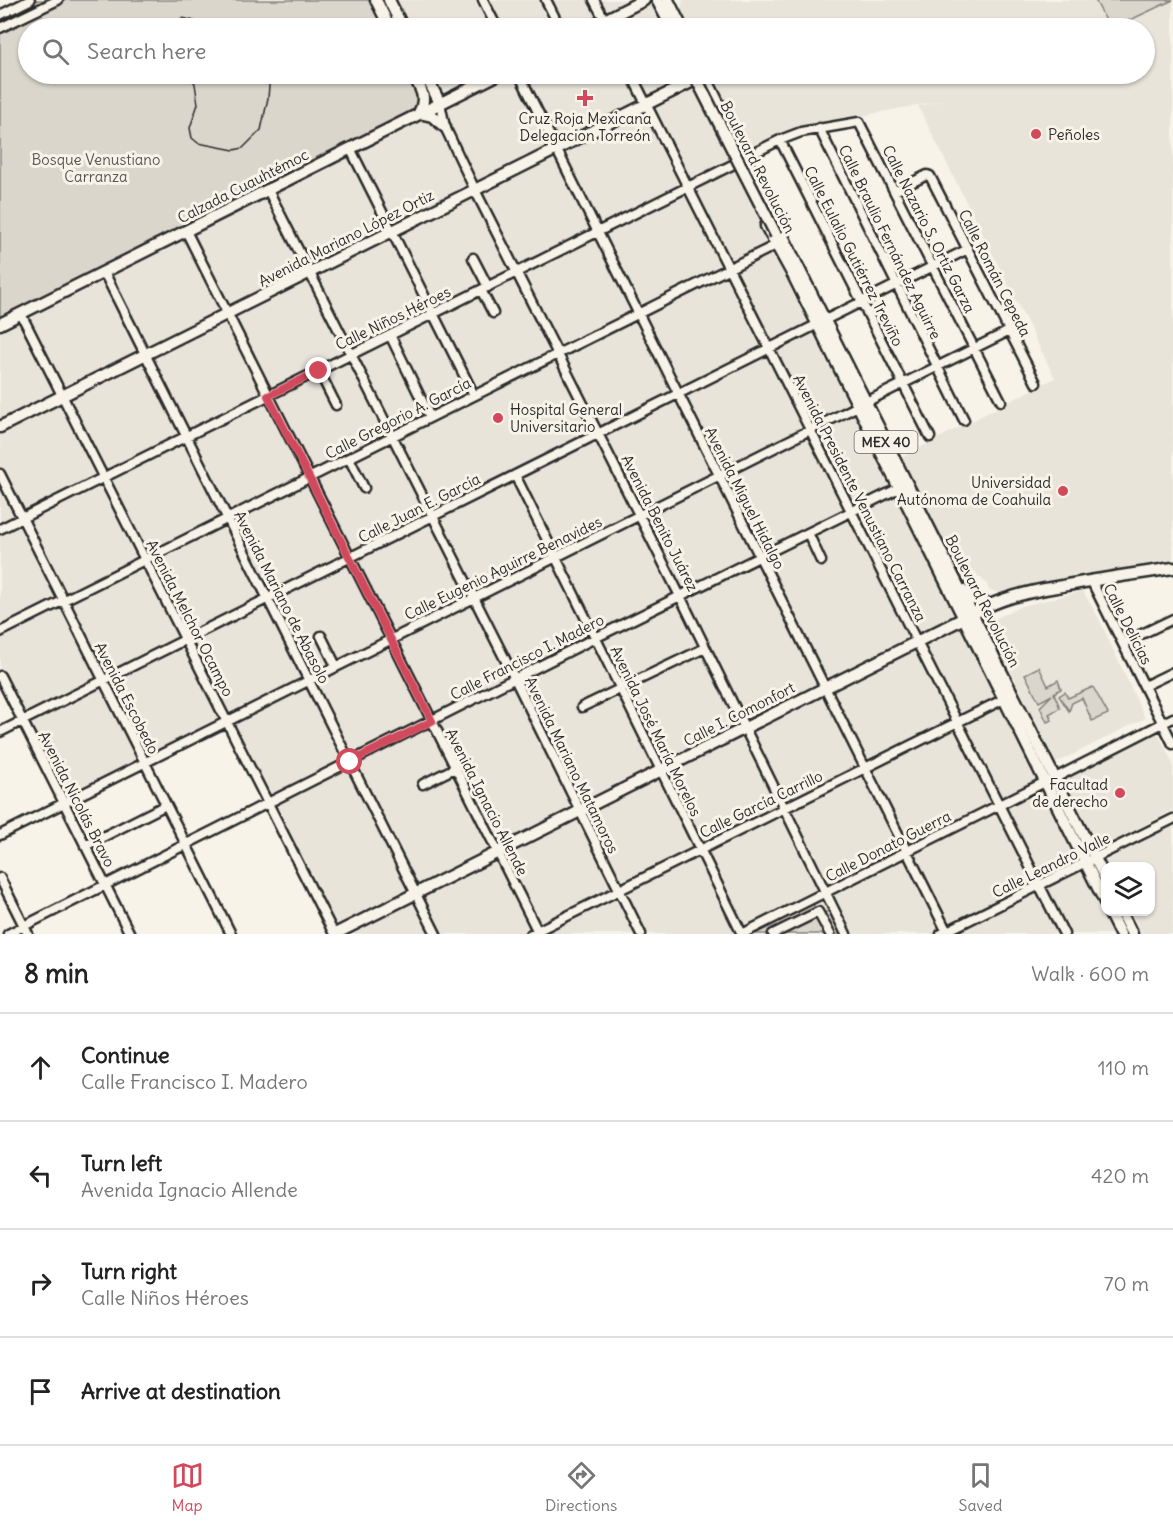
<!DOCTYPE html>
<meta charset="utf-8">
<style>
:root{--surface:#fff;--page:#f6f6f6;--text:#222;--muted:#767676;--line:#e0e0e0;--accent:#d1495b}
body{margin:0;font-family:Delius,sans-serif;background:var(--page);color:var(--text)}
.controls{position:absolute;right:18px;bottom:18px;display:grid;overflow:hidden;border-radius:12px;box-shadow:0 2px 4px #0004}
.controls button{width:54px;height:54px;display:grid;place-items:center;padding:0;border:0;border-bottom:2px solid var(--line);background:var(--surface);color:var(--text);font:30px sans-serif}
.stop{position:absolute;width:18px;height:18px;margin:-14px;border:4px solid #d1495b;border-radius:50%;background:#fff}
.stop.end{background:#d1495b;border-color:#fff;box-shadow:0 2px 6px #0008}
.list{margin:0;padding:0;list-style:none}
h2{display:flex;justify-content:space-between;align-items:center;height:78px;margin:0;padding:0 24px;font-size:26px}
h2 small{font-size:20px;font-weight:400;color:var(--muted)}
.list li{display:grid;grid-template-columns:39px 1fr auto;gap:18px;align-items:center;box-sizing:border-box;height:108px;padding:0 24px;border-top:2px solid var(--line)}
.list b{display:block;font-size:22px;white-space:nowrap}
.list p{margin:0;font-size:20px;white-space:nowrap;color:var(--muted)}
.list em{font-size:20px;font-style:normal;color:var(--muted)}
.icon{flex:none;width:33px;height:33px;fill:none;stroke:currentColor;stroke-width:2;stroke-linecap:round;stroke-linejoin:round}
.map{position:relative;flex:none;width:1173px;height:934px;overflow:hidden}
.search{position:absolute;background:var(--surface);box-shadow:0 2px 4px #0004;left:18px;right:18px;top:18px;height:66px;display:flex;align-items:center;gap:15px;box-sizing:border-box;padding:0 21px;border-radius:33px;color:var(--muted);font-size:22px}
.sheet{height:510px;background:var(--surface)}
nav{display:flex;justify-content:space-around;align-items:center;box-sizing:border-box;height:84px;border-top:2px solid var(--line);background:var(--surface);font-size:16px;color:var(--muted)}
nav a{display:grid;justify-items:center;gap:3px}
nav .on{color:var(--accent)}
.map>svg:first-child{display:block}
.built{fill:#e8e4da}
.green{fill:#dad6cc;stroke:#82807c;stroke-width:1.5}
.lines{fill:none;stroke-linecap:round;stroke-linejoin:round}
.minor-casing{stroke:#2b2b2b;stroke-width:13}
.major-casing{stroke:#2b2b2b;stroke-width:15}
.minor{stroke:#f7f3e8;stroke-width:8}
.major{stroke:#f7f3e8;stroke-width:10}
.tram{stroke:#2b2b2b;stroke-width:1.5}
.major-bridge-casing{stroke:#2b2b2b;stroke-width:15;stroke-linecap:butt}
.major-bridge{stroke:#f7f3e8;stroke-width:10}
.route{stroke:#d1495b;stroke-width:8}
.poi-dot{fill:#d1495b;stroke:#f7f3e8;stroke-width:2}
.labels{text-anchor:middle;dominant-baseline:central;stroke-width:6;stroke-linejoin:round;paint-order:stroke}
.shield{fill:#f7f3e8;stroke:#686764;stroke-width:1.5}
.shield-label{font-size:14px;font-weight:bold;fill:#2b2b2b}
.poi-label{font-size:15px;fill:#2b2b2b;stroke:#f7f3e8;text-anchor:start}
.park-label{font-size:15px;fill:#575653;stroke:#f7f3e8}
.street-label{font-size:15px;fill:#2b2b2b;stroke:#f7f3e8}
</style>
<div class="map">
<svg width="1173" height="934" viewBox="0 0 1173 934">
<rect width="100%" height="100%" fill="#f7f3e8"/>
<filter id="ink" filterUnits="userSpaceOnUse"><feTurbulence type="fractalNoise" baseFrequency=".0167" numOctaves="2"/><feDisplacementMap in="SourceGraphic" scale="12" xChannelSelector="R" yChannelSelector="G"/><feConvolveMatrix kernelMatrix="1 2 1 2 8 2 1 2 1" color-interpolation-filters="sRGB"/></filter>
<g filter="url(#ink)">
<!-- built -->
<path class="built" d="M 26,0 L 653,0 L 668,28 L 28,28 L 28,74 L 691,74 L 1105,897 L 1106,912 L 1124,934 L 335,934 L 228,720 L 65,801 L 0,673 L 0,13 Z
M 683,0 L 1173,0 L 1173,563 L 1077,577 L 1019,588 L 999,593 L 989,590 L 987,584 L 978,576 L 975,571 L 963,576 L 937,529 L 902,457 L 1055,378 L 918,106 L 949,99 L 851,118 L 799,127 L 748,151 L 709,74 L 1144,74 L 1144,28 L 686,28 L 680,12 Z
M 1083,591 L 1098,617 L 1145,718 L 1054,764 L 1009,667 L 986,623 L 1022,606 Z
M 1155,727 L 1173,764 L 1173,810 L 1096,850 L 1057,775 Z
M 1173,823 L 1173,934 L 1142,934 L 1131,912 L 1150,912 L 1150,866 L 1108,866 L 1104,858 Z"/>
<!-- green -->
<path class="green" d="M 38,0 L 374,0 L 387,28 L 28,28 L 28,74 L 409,74 L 419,97 L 415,114 L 0,321 L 0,19 Z
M 1095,0 L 1173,0 L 1113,28 L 1110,28 Z
M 1039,667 L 1048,686 L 1058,680 L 1061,689 L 1054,693 L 1060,708 L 1049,714 L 1052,720 L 1047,722 L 1040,707 L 1052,695 L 1039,702 L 1025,674 Z
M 1093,687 L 1108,714 L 1092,721 L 1082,698 L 1072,703 L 1069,711 L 1059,696 L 1065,692 L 1068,698 Z
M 812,901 L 815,909 L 818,908 L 821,914 L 831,910 L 843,934 L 747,934 Z"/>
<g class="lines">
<!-- minor casing -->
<g class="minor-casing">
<path id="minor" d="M 483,0 L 497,28
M 546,0 L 560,28
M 594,0 L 609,28
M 0,15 L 30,0
M 0,28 L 58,0
M 519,74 L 948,934
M 631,74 L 1064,934
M 440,103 L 445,127 L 475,190 L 680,596 L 846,934
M 819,128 L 964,420
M 780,140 L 930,437
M 350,148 L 474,395
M 746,157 L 780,140 L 801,132 L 859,122 L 1001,401
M 268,190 L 515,679 L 641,934
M 895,191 L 927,175 L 930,176 L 1036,383
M 186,231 L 539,934
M 473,258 L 488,287
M 104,272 L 436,934
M 481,290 L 493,313
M 21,314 L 334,934
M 825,320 L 968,249
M 390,335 L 430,417
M 319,371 L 336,405
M 866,402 L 1009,331
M 349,458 L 364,488
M 0,474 L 231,934
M 515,475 L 742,934 L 1045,782
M 0,529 L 734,164
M 808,533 L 821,561
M 1091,580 L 1173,744
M 0,632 L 776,245
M 321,636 L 336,666
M 1123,643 L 1173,619
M 0,676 L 130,934
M 1144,686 L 1173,672
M 582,707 L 705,648
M 0,732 L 818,324
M 1055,778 L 1173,718
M 423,784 L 455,768
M 0,835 L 858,406
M 85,846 L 166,805
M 0,878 L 28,934
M 8,934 L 595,638 L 899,488
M 531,934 L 1004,699
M 773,934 L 818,912 L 830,934
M 941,934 L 1173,819"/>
</g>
<!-- major casing -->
<g class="major-casing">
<path id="major" d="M 376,0 L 390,28
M 389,0 L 403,28
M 657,0 L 672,28
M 668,0 L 682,28
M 589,28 L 644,0
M 413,74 C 420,88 428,97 419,113 L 432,116 L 445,127
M 425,74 L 440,103
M 704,74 L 800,271 L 1106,880
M 766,226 L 793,275 L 1106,904
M 0,324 L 499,74
M 0,427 L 705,75
M 962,590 L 975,599 L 990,605
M 1109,912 L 1120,934
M 1121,912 L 1132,934
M 335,934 L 990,605 C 1013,595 1037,590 1062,586 C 1099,579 1136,574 1173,568"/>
</g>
<!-- minor -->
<use href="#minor" class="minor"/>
<!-- major -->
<use href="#major" class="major"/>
<!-- tram -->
<path class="tram" d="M 172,28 L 176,23 L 183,18 L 194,21 L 209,28 L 245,28
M 191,74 L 195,84 L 198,104 L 190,128 L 192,138 L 198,143 L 234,150 L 243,148 L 261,130 L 268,98 L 270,74"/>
<!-- major-bridge casing -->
<g class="major-bridge-casing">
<path id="major-bridge" d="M 694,74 L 776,235"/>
</g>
<!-- major-bridge -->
<use href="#major-bridge" class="major-bridge"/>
</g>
</g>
<g class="lines" filter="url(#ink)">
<!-- route -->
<path class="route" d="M 319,371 L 268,396 L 432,721 L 350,762"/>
</g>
<!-- markers -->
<g class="poi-dot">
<path d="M582 89h6v6h6v6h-6v6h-6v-6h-6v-6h6z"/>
<circle cx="1036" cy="134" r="6"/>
<circle cx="498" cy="418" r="6"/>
<circle cx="1063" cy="491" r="6"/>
<circle cx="1120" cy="793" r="6"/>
</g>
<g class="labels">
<!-- shield labels -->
<rect class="shield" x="854.5" y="431" width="63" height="22" rx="4.5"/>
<g class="shield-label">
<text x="886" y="442">MEX 40</text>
</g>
<!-- poi labels -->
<g class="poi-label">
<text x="585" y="118" text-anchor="middle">Cruz Roja Mexicana<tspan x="585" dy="17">Delegacion Torreón</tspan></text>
<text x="1048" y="134">Peñoles</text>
<text x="510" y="409">Hospital General<tspan x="510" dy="17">Universitario</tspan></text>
<text x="1051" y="482" text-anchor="end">Universidad<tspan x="1051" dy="17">Autónoma de Coahuila</tspan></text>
<text x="1108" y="784" text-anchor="end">Facultad<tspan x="1108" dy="17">de derecho</tspan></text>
</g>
<!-- park labels -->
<g class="park-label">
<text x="96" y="159">Bosque Venustiano<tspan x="96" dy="17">Carranza</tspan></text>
</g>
<!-- street labels -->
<g class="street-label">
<text transform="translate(758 167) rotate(63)">Boulevard Revolución</text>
<text transform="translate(243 186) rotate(-27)">Calzada Cuauhtémoc</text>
<text transform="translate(929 229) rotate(63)">Calle Nazario S. Ortiz Garza</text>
<text transform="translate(346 238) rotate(-27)">Avenida Mariano López Ortiz</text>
<text transform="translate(890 242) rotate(64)">Calle Braulio Fernández Aguirre</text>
<text transform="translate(854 256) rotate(63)">Calle Eulalio Gutiérrez Treviño</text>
<text transform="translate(995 273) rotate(63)">Calle Román Cepeda</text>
<text transform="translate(393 318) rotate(-26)">Calle Niños Héroes</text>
<text transform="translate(398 418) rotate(-27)">Calle Gregorio A. García</text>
<text transform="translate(745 498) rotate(63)">Avenida Miguel Hidalgo</text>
<text transform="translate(860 498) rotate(63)">Avenida Presidente Venustiano Carranza</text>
<text transform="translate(419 508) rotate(-27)">Calle Juan E. García</text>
<text transform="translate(660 523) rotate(63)">Avenida Benito Juárez</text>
<text transform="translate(503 568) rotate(-26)">Calle Eugenio Aguirre Benavides</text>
<text transform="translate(282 597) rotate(63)">Avenida Mariano de Abasolo</text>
<text transform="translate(983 601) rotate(63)">Boulevard Revolución</text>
<text transform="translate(190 618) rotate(63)">Avenida Melchor Ocampo</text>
<text transform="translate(1128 624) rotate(63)">Calle Delicias</text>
<text transform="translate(527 657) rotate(-27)">Calle Francisco I. Madero</text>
<text transform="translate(127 698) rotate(63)">Avenida Escobedo</text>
<text transform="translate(739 714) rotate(-27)">Calle I. Comonfort</text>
<text transform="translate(656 731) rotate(64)">Avenida José María Morelos</text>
<text transform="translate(572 765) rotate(64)">Avenida Mariano Matamoros</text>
<text transform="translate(77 799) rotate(63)">Avenida Nicolás Bravo</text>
<text transform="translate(487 802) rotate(63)">Avenida Ignacio Allende</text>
<text transform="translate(761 804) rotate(-26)">Calle García Carrillo</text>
<text transform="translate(888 846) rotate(-27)">Calle Donato Guerra</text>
<text transform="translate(1051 865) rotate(-26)">Calle Leandro Valle</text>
</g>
</g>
</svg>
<div class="controls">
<button><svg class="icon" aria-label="layers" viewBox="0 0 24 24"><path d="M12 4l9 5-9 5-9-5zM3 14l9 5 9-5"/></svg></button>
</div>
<div class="stop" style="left:350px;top:762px"></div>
<div class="stop end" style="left:319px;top:371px"></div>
<div class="search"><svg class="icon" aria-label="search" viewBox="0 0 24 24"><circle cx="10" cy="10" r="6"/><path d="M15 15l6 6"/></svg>Search here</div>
</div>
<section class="sheet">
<h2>8 min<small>Walk · 600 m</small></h2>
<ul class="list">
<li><svg class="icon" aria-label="ahead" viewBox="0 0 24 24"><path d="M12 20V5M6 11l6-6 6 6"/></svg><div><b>Continue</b><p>Calle Francisco I. Madero</p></div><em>110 m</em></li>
<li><svg class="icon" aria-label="left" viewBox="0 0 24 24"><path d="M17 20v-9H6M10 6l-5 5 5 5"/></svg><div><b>Turn left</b><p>Avenida Ignacio Allende</p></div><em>420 m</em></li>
<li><svg class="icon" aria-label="right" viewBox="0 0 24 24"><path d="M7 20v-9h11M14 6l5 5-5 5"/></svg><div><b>Turn right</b><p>Calle Niños Héroes</p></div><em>70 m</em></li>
<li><svg class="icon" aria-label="arrive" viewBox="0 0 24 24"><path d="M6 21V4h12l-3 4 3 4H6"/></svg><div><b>Arrive at destination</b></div></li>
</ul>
</section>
<nav>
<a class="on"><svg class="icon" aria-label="map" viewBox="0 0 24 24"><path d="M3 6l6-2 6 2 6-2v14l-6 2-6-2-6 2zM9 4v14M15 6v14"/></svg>Map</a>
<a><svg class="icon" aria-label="directions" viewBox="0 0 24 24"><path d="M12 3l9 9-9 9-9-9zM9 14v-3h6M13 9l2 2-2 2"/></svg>Directions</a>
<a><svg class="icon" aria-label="saved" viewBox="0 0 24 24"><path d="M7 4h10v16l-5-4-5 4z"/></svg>Saved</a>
</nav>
